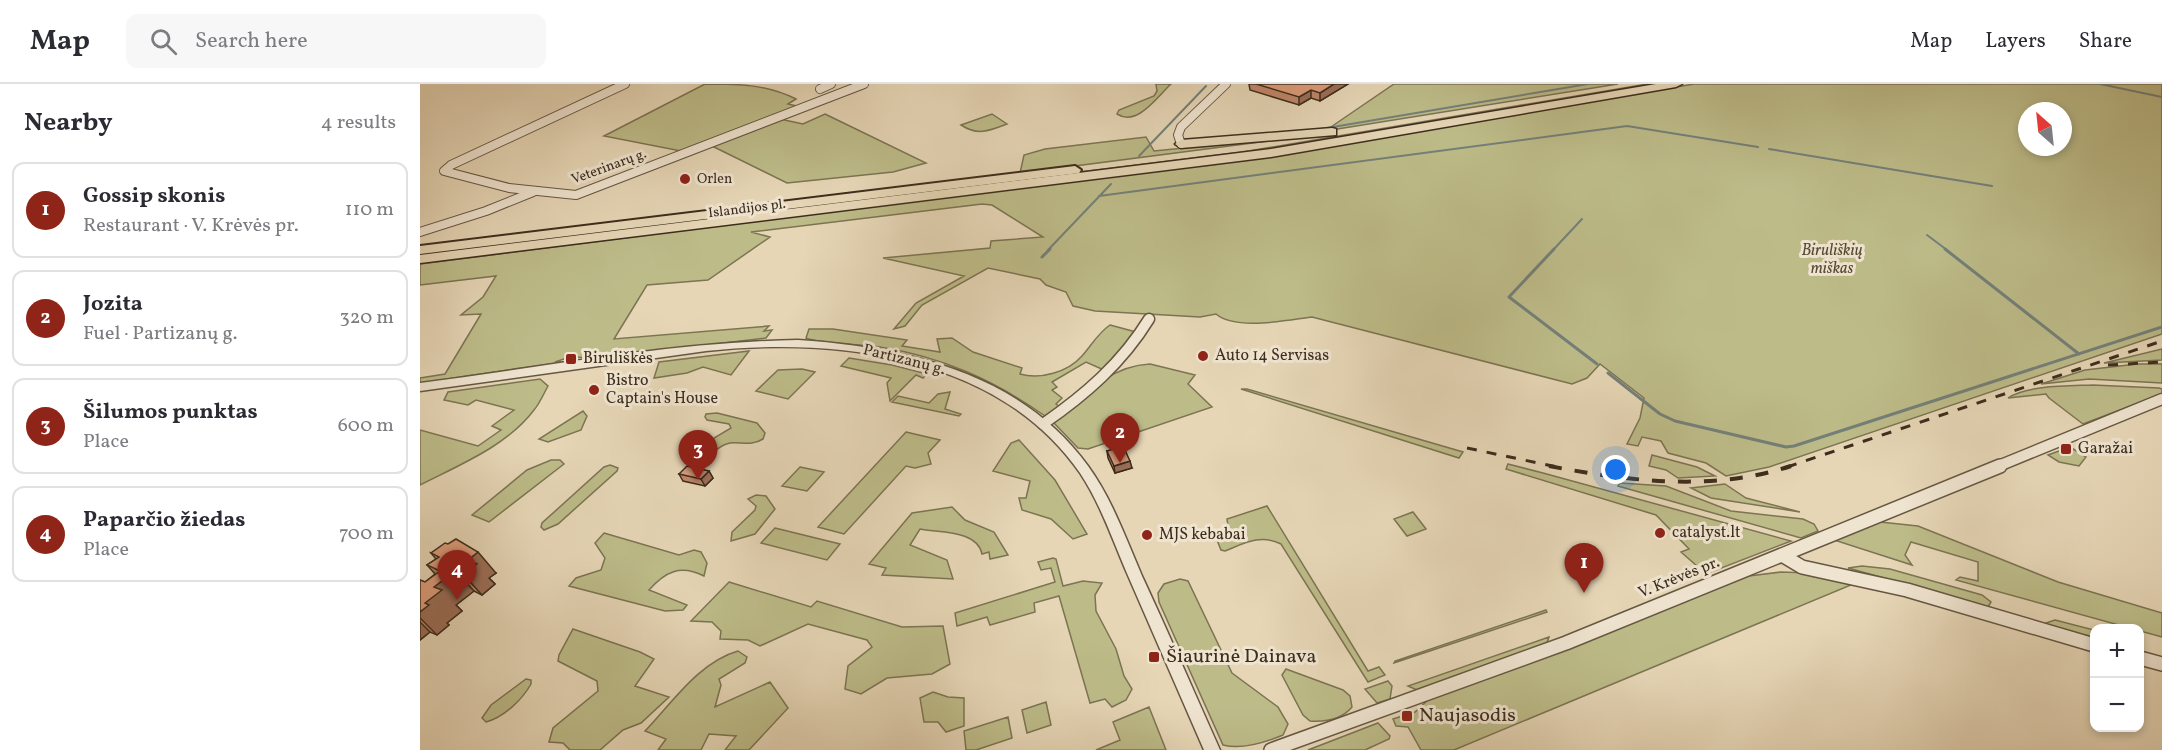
<!DOCTYPE html>
<meta charset="utf-8">
<style>
:root{--surface:#fff;--page:#f7f7f7;--text:#2b2b33;--muted:#7c7c81;--line:#e1e1e2;--accent:#8f2418}
body{margin:0;font-family:Vollkorn,serif;background:var(--page);color:var(--text)}
.controls{position:absolute;right:18px;bottom:18px;display:grid;overflow:hidden;border-radius:12px;box-shadow:0 3px 9px #0003}
.controls button{width:54px;height:54px;display:grid;place-items:center;padding:0;border:0;border-bottom:2px solid var(--line);background:var(--surface);color:var(--text);font:30px sans-serif}
.compass{position:absolute;left:1598px;top:18px;width:54px;height:54px;border-radius:50%;background:var(--surface);box-shadow:0 3px 9px #0003;rotate:333deg}
.you{position:absolute;left:1196px;top:386px;width:21px;height:21px;margin:-15px;border:4px solid #fff;border-radius:50%;background:#1a73e8;box-shadow:0 0 0 9px #1a73e833}
.badge{display:grid;place-items:center;width:39px;height:39px;border-radius:50%;background:var(--accent);color:#fff;font-size:20px;font-weight:700}
.pin{position:absolute;translate:-50% -50px;filter:drop-shadow(0 2px 3px #0008)}
.pin::after{content:'';position:absolute;top:32px;width:21px;height:18px;background:inherit;clip-path:polygon(0 0,100% 0,50% 100%)}
.list{margin:0;padding:0;list-style:none}
h2{display:flex;justify-content:space-between;align-items:center;height:78px;margin:0;padding:0 24px;font-size:26px}
h2 small{font-size:20px;font-weight:400;color:var(--muted)}
.list li{display:grid;grid-template-columns:39px 1fr auto;gap:18px;align-items:center;box-sizing:border-box;height:96px;margin:0 12px 12px;padding:0 12px;border:2px solid var(--line);border-radius:12px}
.list b{display:block;font-size:22px;white-space:nowrap}
.list p{margin:0;font-size:20px;white-space:nowrap;color:var(--muted)}
.list em{font-size:20px;font-style:normal;color:var(--muted)}
.icon{flex:none;width:33px;height:33px;fill:none;stroke:currentColor;stroke-width:2;stroke-linecap:round;stroke-linejoin:round}
.map{position:relative;flex:none;width:1742px;height:666px;overflow:hidden}
header{display:flex;align-items:center;gap:36px;box-sizing:border-box;height:84px;padding:0 30px;background:var(--surface);border-bottom:2px solid var(--line)}
header strong{font-size:28px}
nav{display:flex;gap:33px;margin-inline-start:auto;font-size:21px}
.search{width:420px;height:54px;background:var(--page);display:flex;align-items:center;gap:15px;box-sizing:border-box;padding:0 21px;border-radius:12px;color:var(--muted);font-size:22px}
main{display:flex}
aside{flex:1;background:var(--surface)}
.map>svg:first-child{display:block}
.green{fill:#bdbc89;stroke:#7c7453;stroke-width:1.5;fill-rule:evenodd}
.lines{fill:none;stroke-linecap:round;stroke-linejoin:round}
.stream-far1{stroke:#748079;stroke-width:2}
.stream{stroke:#748079;stroke-width:3}
.minor-far2-casing{stroke:#665743;stroke-width:10}
.minor-far1-casing{stroke:#665743;stroke-width:13}
.minor-casing{stroke:#665743;stroke-width:16}
.tertiary-casing{stroke:#665743;stroke-width:3}
.trunk-casing{stroke:#3c2d1d;stroke-width:4}
.motorway-casing{stroke:#3c2d1d;stroke-width:3}
.minor-far2{stroke:#efe4d0;stroke-width:8}
.minor-far1{stroke:#efe4d0;stroke-width:10}
.minor{stroke:#efe4d0;stroke-width:13}
.tertiary{fill:#efe4d0;fill-rule:evenodd}
.trunk{fill:#e6d6b6;fill-rule:evenodd}
.motorway{fill:#e6d6b6;fill-rule:evenodd}
.rail-far1{stroke:#3c2d1d;stroke-width:3;stroke-dasharray:10 10;stroke-linecap:butt}
.rail{stroke:#3c2d1d;stroke-width:4;stroke-dasharray:13 13;stroke-linecap:butt}
.wall{fill:#c0876b;stroke:#3c2d1d;stroke-width:1.5}
.shaded-wall{fill:#9c6e57;stroke:#3c2d1d;stroke-width:1.5}
.building{fill:#df9d7c;stroke:#3c2d1d;stroke-width:1.5}
.poi-dot{fill:#8f2418;stroke:#efe4d0;stroke-width:2}
.labels{text-anchor:middle;dominant-baseline:central;stroke-width:6;stroke-linejoin:round;paint-order:stroke}
.far-street-label{font-size:14px;fill:#3c2d1d;stroke:#efe4d0}
.far-poi-label{font-size:14px;fill:#3c2d1d;stroke:#efe4d0;text-anchor:start}
.park-label{font-size:16px;font-style:italic;fill:#564a33;stroke:#efe4d0}
.poi-label{font-size:16px;fill:#3c2d1d;stroke:#efe4d0;text-anchor:start}
.street-label{font-size:16px;fill:#3c2d1d;stroke:#efe4d0}
.near-poi-label{font-size:20px;fill:#3c2d1d;stroke:#efe4d0;text-anchor:start}
</style>
<header>
<strong>Map</strong>
<div class="search"><svg class="icon" aria-label="search" viewBox="0 0 24 24"><circle cx="10" cy="10" r="6"/><path d="M15 15l6 6"/></svg>Search here</div>
<nav><a>Map</a><a>Layers</a><a>Share</a></nav>
</header>
<main>
<aside>
<h2>Nearby<small>4 results</small></h2>
<ul class="list">
<li><span class="badge">1</span><div><b>Gossip skonis</b><p>Restaurant · V. Krėvės pr.</p></div><em>110 m</em></li>
<li><span class="badge">2</span><div><b>Jozita</b><p>Fuel · Partizanų g.</p></div><em>320 m</em></li>
<li><span class="badge">3</span><div><b>Šilumos punktas</b><p>Place</p></div><em>600 m</em></li>
<li><span class="badge">4</span><div><b>Paparčio žiedas</b><p>Place</p></div><em>700 m</em></li>
</ul>
</aside>
<div class="map">
<svg width="1742" height="666" viewBox="0 0 1742 666">
<rect width="100%" height="100%" fill="#e6d6b6"/>
<filter id="stains"><feTurbulence type="fractalNoise" baseFrequency=".00333" numOctaves="4"/><feColorMatrix values="0 0 0 0 .2 0 0 0 0 .09 0 0 0 0 .02 0 0 0 .5 -.17"/></filter>
<radialGradient id="worn" r=".72"><stop offset=".6" stop-color="#630" stop-opacity="0"/><stop offset="1" stop-color="#630" stop-opacity=".3"/></radialGradient>
<!-- green -->
<path class="green" d="M 285,0 C 318,0 346,0 376,15 L 368,20 L 381,23 L 266,68 L 184,52 Z
M 736,0 L 751,0 C 737,13 717,43 697,30 L 699,26 L 734,12 L 737,7 Z
M 974,0 L 1198,0 L 905,47 Z
M 1227,0 L 1246,0 L 892,60 L 0,173 L 0,169 L 823,68 Z
M 1274,0 L 1742,0 L 1742,250 L 1349,383 L 1306,392 L 1286,379 L 1248,369 L 1241,357 L 1222,353 L 1218,362 L 1207,360 L 1220,334 L 1224,314 L 1180,280 L 1167,294 L 1152,300 L 892,233 C 867,236 816,247 796,230 L 780,233 L 675,227 L 653,222 L 646,208 L 626,201 L 620,195 L 568,184 L 502,221 L 485,242 L 474,245 L 496,219 L 544,192 L 463,174 L 570,164 L 571,157 L 623,153 L 572,121 L 562,120 L 331,148 L 350,153 L 288,196 L 227,201 L 194,255 L 349,242 L 344,247 L 352,246 L 346,254 L 202,271 L 202,268 L 178,274 L 150,273 L 135,278 L 144,278 L 0,299 L 0,294 L 25,290 L 61,230 L 41,231 L 63,213 L 76,192 L 0,201 L 0,180 L 842,73 ZM 1607,27 L 1643,27 L 1643,63 L 1607,63 Z
M 405,30 L 506,79 L 473,88 L 367,99 L 292,62 L 360,35 L 383,40 Z
M 572,30 L 587,40 C 569,47 558,52 541,41 Z
M 894,51 L 600,89 L 604,71 L 625,65 L 726,53 L 734,67 Z
M 690,241 L 716,248 L 684,286 L 666,278 L 632,298 L 637,303 L 632,306 L 642,314 L 636,320 L 641,324 L 633,331 L 625,332 C 574,296 522,273 460,263 C 442,260 399,260 386,254 L 389,245 L 413,245 L 487,256 L 482,262 L 520,268 L 517,255 L 532,254 L 553,268 L 602,284 L 600,290 C 620,296 648,288 662,272 C 671,262 678,249 690,241 Z
M 1742,265 L 1742,276 L 1684,279 Z
M 329,267 L 311,291 L 283,283 L 267,289 L 234,294 L 239,278 Z
M 429,274 L 472,281 L 507,290 L 503,294 L 496,291 L 470,317 L 467,299 L 471,294 L 421,282 Z
M 730,280 L 775,291 L 768,300 L 792,323 L 668,365 L 658,364 L 634,339 C 663,313 688,282 730,280 Z
M 1717,280 L 1742,280 L 1742,299 L 1669,295 L 1621,300 L 1665,286 Z
M 382,285 L 395,288 L 368,315 L 336,307 L 358,286 Z
M 120,295 L 128,302 C 124,309 120,319 114,326 C 87,362 39,381 0,401 L 0,346 L 58,362 L 81,346 L 72,342 L 94,326 L 56,316 L 48,321 L 24,316 L 28,308 Z
M 1673,301 L 1739,304 L 1742,305 L 1742,310 L 1663,340 L 1629,314 L 1626,310 L 1588,314 C 1607,301 1650,302 1673,301 Z
M 821,305 L 827,305 L 1043,368 L 1039,374 Z
M 530,308 L 525,325 L 541,330 L 539,332 L 472,318 L 478,312 L 509,319 L 518,310 Z
M 163,327 L 167,332 L 161,346 L 128,358 L 119,355 Z
M 297,329 L 337,339 L 345,349 L 343,355 C 332,362 322,358 310,359 C 293,362 296,376 271,374 L 289,357 L 311,344 L 309,340 L 287,336 L 285,333 L 286,330 Z
M 486,348 L 520,356 L 508,369 L 511,380 L 495,384 L 486,382 L 424,450 L 398,443 Z
M 599,356 L 635,396 L 667,450 L 653,455 L 631,435 L 602,426 L 599,414 L 606,414 L 610,397 L 573,387 L 591,359 Z
M 1650,363 L 1666,373 L 1659,382 L 1639,378 L 1628,371 Z
M 1232,371 L 1277,383 L 1295,392 L 1258,394 L 1246,386 L 1229,382 Z
M 131,376 L 140,376 L 144,380 L 69,438 L 52,431 L 107,386 Z
M 1088,380 L 1123,389 L 1371,457 L 1286,490 L 1261,468 L 1269,465 L 1236,431 L 1086,385 Z
M 190,381 L 198,384 L 197,387 L 138,440 L 124,446 L 121,443 L 122,439 L 184,383 Z
M 380,383 L 404,388 L 387,407 L 362,402 Z
M 1200,399 L 1246,402 L 1311,427 L 1383,435 L 1394,440 L 1398,447 L 1381,454 L 1198,402 Z
M 1305,400 L 1326,414 L 1380,428 L 1291,414 L 1271,404 Z
M 336,411 L 346,412 L 355,425 L 335,450 L 311,457 L 312,448 L 335,426 L 336,422 L 328,415 Z
M 847,422 L 948,587 L 959,583 L 965,591 L 948,598 L 861,460 C 840,450 825,459 805,467 L 801,466 L 797,456 L 809,448 L 807,435 Z
M 532,423 L 545,436 L 574,448 L 588,471 L 570,475 L 569,468 L 562,470 C 557,446 520,449 500,445 L 490,461 L 527,476 L 533,495 L 462,491 L 466,484 L 449,480 L 492,429 Z
M 993,428 L 1006,445 L 987,452 L 974,435 Z
M 1460,438 L 1498,442 L 1638,498 L 1742,529 L 1742,553 L 1536,496 L 1540,493 L 1558,497 L 1558,478 L 1491,458 L 1485,471 L 1492,481 L 1414,456 Z
M 355,444 L 420,460 L 407,476 L 341,459 Z
M 184,449 L 259,471 L 274,466 L 281,468 L 287,479 L 284,492 C 260,480 245,488 229,506 L 267,521 L 263,526 L 245,527 L 149,502 L 156,494 L 181,486 L 185,474 L 175,459 Z
M 633,474 L 636,475 L 643,502 L 663,497 L 682,499 L 675,511 L 676,527 L 696,565 L 704,592 L 712,605 L 706,616 L 692,623 L 685,615 L 670,619 L 639,512 L 614,519 L 615,528 L 570,541 L 567,533 L 537,542 L 535,529 L 635,498 L 631,484 L 621,486 L 618,478 Z
M 1442,482 L 1470,485 L 1562,511 L 1571,518 L 1568,523 L 1428,484 Z
M 1361,488 L 1389,489 L 1438,498 L 1034,666 L 1001,666 L 988,643 L 976,642 L 973,635 L 995,628 L 1008,616 L 1194,546 L 1329,492 Z
M 760,495 L 768,497 L 812,589 L 858,623 L 868,640 L 863,651 C 844,659 822,666 803,661 L 739,518 L 738,509 L 744,500 Z
M 309,498 L 391,523 L 397,517 L 482,543 L 523,542 L 530,580 L 512,590 L 467,594 L 441,610 L 425,605 L 428,582 L 452,563 L 447,556 L 388,540 L 340,562 L 328,556 L 300,555 L 301,547 L 292,538 L 271,537 Z
M 1126,526 L 1127,528 L 974,579 L 975,577 Z
M 1635,536 L 1674,546 L 1674,555 L 1623,540 Z
M 153,545 L 220,568 L 234,575 L 215,602 L 249,613 L 221,639 L 203,646 L 180,666 L 150,666 L 143,659 L 129,658 L 133,644 L 178,607 L 177,597 L 138,577 L 139,571 Z
M 1129,553 L 1127,559 L 997,606 L 988,602 Z
M 318,567 L 327,573 L 325,579 L 299,595 L 301,601 L 295,623 L 350,598 L 368,624 L 329,666 L 305,666 L 316,652 L 289,650 L 281,666 L 238,666 L 246,655 L 225,647 C 252,619 279,578 318,567 Z
M 866,585 L 923,606 L 930,612 L 932,623 C 922,635 906,638 890,637 L 883,631 L 862,591 Z
M 106,595 L 111,596 L 111,600 C 102,616 84,633 66,638 L 62,634 L 71,621 Z
M 968,597 L 972,602 L 970,615 L 957,619 L 945,605 Z
M 513,608 L 528,613 L 544,614 L 544,642 L 526,648 L 518,638 L 504,638 L 500,614 Z
M 626,618 L 631,641 L 607,649 L 602,626 Z
M 729,623 L 746,666 L 676,666 L 700,656 L 693,638 Z
M 588,633 L 592,654 L 556,666 L 546,666 L 544,647 Z
M 958,639 L 970,652 L 969,655 L 945,666 L 888,666 Z"/>
<g class="lines">
<!-- stream-far1 -->
<path class="stream-far1" d="M 1680,0 L 1742,13
M 901,45 L 1168,0
M 1349,65 L 1572,102
M 719,72 L 786,2
M 679,112 L 1207,42 L 1338,63
M 1507,151 L 1527,166
M 628,166 L 691,100
M 1133,166 L 1162,135"/>
<!-- stream -->
<path class="stream" d="M 1134,165 L 1089,213 L 1177,280
M 1525,165 L 1659,270
M 622,173 L 630,165
M 1188,289 L 1240,330 L 1255,337 L 1366,363 L 1374,362 L 1742,243"/>
<!-- minor-far2 casing -->
<g class="minor-far2-casing">
<path id="minor-far2" d="M 205,0 L 31,81 L 24,87 L 89,104 L 156,111 L 444,0
M 400,5 L 411,0
M 761,60 L 758,51 L 761,43 L 806,0
M 0,148 L 66,127 L 113,108"/>
</g>
<!-- minor-far1 casing -->
<g class="minor-far1-casing">
<path id="minor-far1" d="M 623,340 C 665,311 702,279 729,235
M 1576,383 L 1742,315"/>
</g>
<!-- minor casing -->
<g class="minor-casing">
<path id="minor" d="M 1362,471 L 1382,483 L 1487,506 L 1674,561
M 1720,574 L 1742,580
M 851,666 L 1146,559 L 1580,382"/>
</g>
<!-- tertiary casing -->
<g class="tertiary-casing">
<path id="tertiary" d="M 378,256 C 486,263 601,289 668,382 C 692,415 706,455 722,492 C 749,550 774,608 800,666 L 784,666 C 758,606 732,547 706,487 C 692,454 680,419 660,389 C 578,271 417,253 286,267 L 0,307 L 0,299 C 126,283 251,258 378,256 Z"/>
</g>
<!-- trunk casing -->
<g class="trunk-casing">
<path id="trunk" d="M 655,82 L 661,86 L 659,89 L 0,170 L 0,162 Z"/>
</g>
<!-- motorway casing -->
<g class="motorway-casing">
<path id="motorway" d="M 1236,0 L 1262,0 L 1256,3 L 851,73 L 0,179 L 0,171 L 851,65 Z
M 912,44 L 916,45 L 916,51 L 761,64 L 755,60 L 761,56 Z"/>
</g>
<!-- minor-far2 -->
<use href="#minor-far2" class="minor-far2"/>
<!-- minor-far1 -->
<use href="#minor-far1" class="minor-far1"/>
<!-- minor -->
<use href="#minor" class="minor"/>
<!-- tertiary -->
<use href="#tertiary" class="tertiary"/>
<!-- trunk -->
<use href="#trunk" class="trunk"/>
<!-- motorway -->
<use href="#motorway" class="motorway"/>
<!-- rail-far1 -->
<path class="rail-far1" d="M 1688,281 L 1742,278
M 1047,364 L 1137,383
M 1367,383 L 1742,257"/>
<!-- rail -->
<path class="rail" d="M 1129,382 C 1208,397 1293,408 1371,382"/>
</g>
<!-- wall -->
<path class="wall" d="M 829,0 L 928,0 L 900,17 L 891,14 L 879,21 L 830,6 Z
M 687,367 L 712,384 L 695,389 L 688,374 Z
M 289,387 L 293,394 L 285,402 L 263,397 L 259,390 Z
M 11,469 L 76,489 L 69,494 L 75,500 L 62,511 L 54,507 L 36,521 L 42,527 L 27,539 L 29,541 L 17,551 L 10,548 L 0,556 L 0,496 L 5,498 L 15,490 L 7,481 L 16,475 Z"/>
<!-- shaded-wall -->
<path class="shaded-wall" d="M 914,0 L 928,0 L 900,17 L 900,9 Z
M 891,6 L 891,14 L 879,21 L 879,13 Z
M 710,377 L 712,384 L 695,389 L 694,382 Z
M 289,387 L 293,394 L 285,402 L 281,395 Z
M 58,468 L 76,489 L 69,494 L 75,500 L 62,511 L 43,490 L 48,476 Z
M 35,487 L 54,507 L 36,521 L 42,527 L 27,539 L 29,541 L 17,551 L 0,534 L 0,528 L 14,503 Z
M 0,538 L 10,548 L 0,556 Z"/>
<!-- building -->
<path class="building" d="M 836,0 L 914,0 L 900,9 L 891,6 L 879,13 Z
M 703,362 L 710,377 L 694,382 L 687,367 Z
M 267,382 L 289,387 L 281,395 L 259,390 Z
M 36,455 L 58,468 L 48,476 L 57,480 L 43,490 L 35,487 L 14,503 L 22,506 L 5,519 L 9,521 L 0,528 L 0,496 L 5,498 L 20,487 L 7,481 L 19,473 L 11,469 L 25,459 L 28,460 Z"/>
<!-- markers -->
<g class="poi-dot">
<circle cx="265" cy="95" r="6"/>
<circle cx="783" cy="272" r="6"/>
<rect x="145" y="269" width="12" height="12" rx="3"/>
<circle cx="174" cy="306" r="6"/>
<rect x="1640" y="359" width="12" height="12" rx="3"/>
<circle cx="1240" cy="449" r="6"/>
<circle cx="727" cy="451" r="6"/>
<rect x="728" y="567" width="12" height="12" rx="3"/>
<rect x="981" y="626" width="12" height="12" rx="3"/>
</g>
<g class="labels">
<!-- far-street labels -->
<g class="far-street-label">
<text transform="translate(189 83) rotate(-20)">Veterinarų g.</text>
<text transform="translate(327 125) rotate(-7)">Islandijos pl.</text>
</g>
<!-- far-poi labels -->
<g class="far-poi-label">
<text x="277" y="95">Orlen</text>
</g>
<!-- park labels -->
<g class="park-label">
<text x="1412" y="167">Biruliškių<tspan x="1412" dy="18">miškas</tspan></text>
</g>
<!-- poi labels -->
<g class="poi-label">
<text x="795" y="272">Auto 14 Servisas</text>
<text x="163" y="275">Biruliškės</text>
<text x="186" y="297">Bistro<tspan x="186" dy="18">Captain's House</tspan></text>
<text x="1658" y="365">Garažai</text>
<text x="1252" y="449">catalyst.lt</text>
<text x="739" y="451">MJS kebabai</text>
</g>
<!-- street labels -->
<g class="street-label">
<text transform="translate(484 276) rotate(14)">Partizanų g.</text>
<text transform="translate(1259 494) rotate(-22)">V. Krėvės pr.</text>
</g>
<!-- near-poi labels -->
<g class="near-poi-label">
<text x="746" y="573">Šiaurinė Dainava</text>
<text x="999" y="632">Naujasodis</text>
</g>
</g>
<rect width="100%" height="100%" filter="url(#stains)"/>
<rect width="100%" height="100%" fill="url(#worn)"/>
</svg>
<div class="controls">
<button>+</button>
<button>−</button>
</div>
<svg class="compass" viewBox="-18 -18 36 36"><path d="M0-13l5 13h-10z" fill="#e53935"/><path d="M0 13l5-13h-10z" fill="#7c7c81"/></svg>
<div class="you"></div>
<div class="pin badge" style="left:1164px;top:509px">1</div>
<div class="pin badge" style="left:700px;top:379px">2</div>
<div class="pin badge" style="left:278px;top:396px">3</div>
<div class="pin badge" style="left:37px;top:516px">4</div>
</div>
</main>
